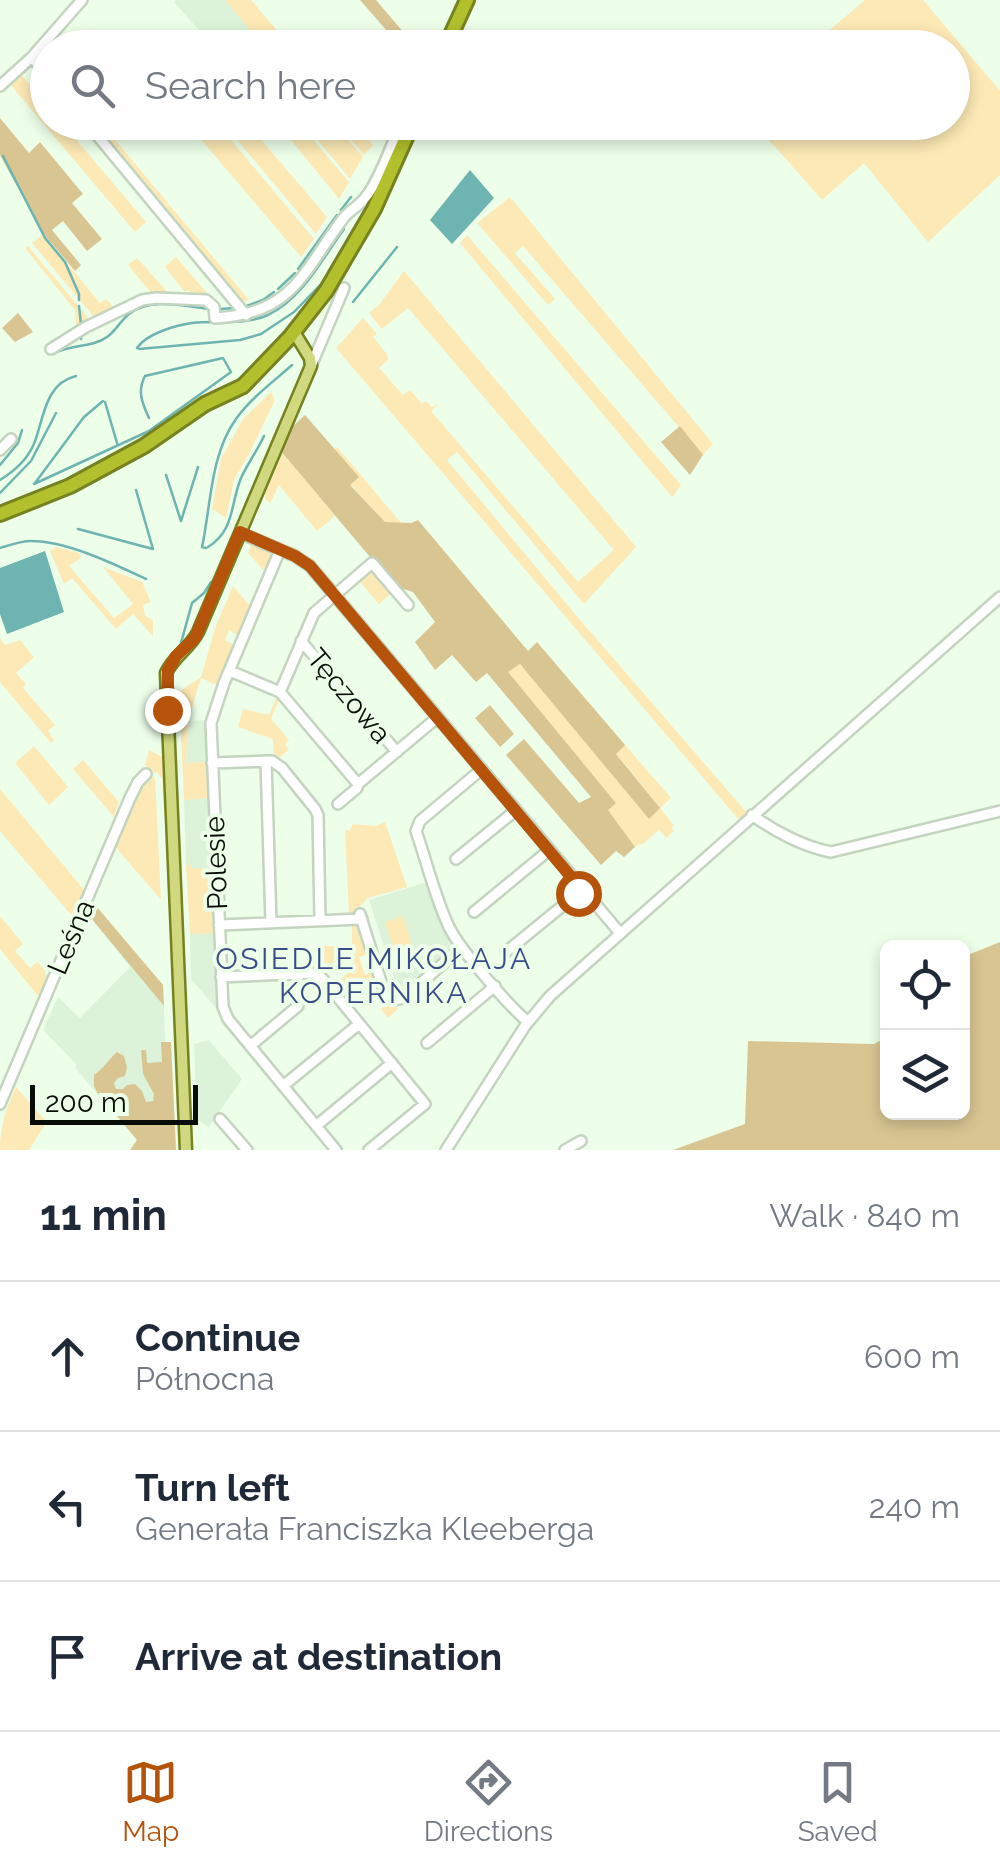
<!DOCTYPE html>
<meta charset="utf-8">
<style>
:root{--surface:#fff;--page:#f2f2f3;--text:#1f2937;--muted:#747a83;--line:#e0e1e3;--accent:#b45309}
body{margin:0;font-family:Raleway,sans-serif;background:var(--page);color:var(--text)}
.controls{position:absolute;right:30px;bottom:30px;display:grid;overflow:hidden;border-radius:15px;box-shadow:0 5px 15px #0003}
.controls button{width:90px;height:90px;display:grid;place-items:center;padding:0;border:0;border-bottom:2px solid var(--line);background:var(--surface);color:var(--text);font:50px sans-serif}
.scale{position:absolute;left:30px;bottom:25px;width:168px;box-sizing:border-box;padding-left:10px;border:5px solid #080e07;border-top:0;font-size:28px;line-height:35px;white-space:nowrap;color:#080e07;-webkit-text-stroke:8px #edffe9;paint-order:stroke}
.stop{position:absolute;width:30px;height:30px;margin:-22px;border:8px solid #b45309;border-radius:50%;background:#fff}
.stop.end{background:#b45309;border-color:#fff;box-shadow:0 2px 10px #0008}
.list{margin:0;padding:0;list-style:none}
h2{display:flex;justify-content:space-between;align-items:center;height:130px;margin:0;padding:0 40px;font-size:42px}
h2 small{font-size:32px;font-weight:400;color:var(--muted)}
.list li{display:grid;grid-template-columns:65px 1fr auto;gap:30px;align-items:center;box-sizing:border-box;height:150px;padding:0 40px;border-top:2px solid var(--line)}
.list b{display:block;font-size:38px;white-space:nowrap}
.list p{margin:0;font-size:32px;white-space:nowrap;color:var(--muted)}
.list em{font-size:32px;font-style:normal;color:var(--muted)}
.icon{flex:none;width:55px;height:55px;fill:none;stroke:currentColor;stroke-width:2;stroke-linecap:round;stroke-linejoin:round}
.map{position:relative;flex:none;width:1000px;height:1150px;overflow:hidden}
.search{position:absolute;background:var(--surface);box-shadow:0 5px 15px #0003;left:30px;right:30px;top:30px;height:110px;display:flex;align-items:center;gap:25px;box-sizing:border-box;padding:0 35px;border-radius:55px;color:var(--muted);font-size:38px}
.sheet{height:580px;background:var(--surface)}
nav{display:flex;justify-content:space-around;align-items:center;box-sizing:border-box;height:140px;border-top:2px solid var(--line);background:var(--surface);font-size:28px;color:var(--muted)}
nav a{display:grid;justify-items:center;gap:5px}
nav .on{color:var(--accent)}
.map>svg:first-child{display:block}
.built{fill:#ddf3d9}
.green{fill:#fce9b5}
.forest{fill:#d8c592}
.water{fill:#6eb4b0}
.lines{fill:none;stroke-linecap:round;stroke-linejoin:round}
.stream{stroke:#6eb4b0;stroke-width:2.5}
.minor-casing{stroke:#c3d4bf;stroke-width:14}
.major-casing{stroke:#76821f;stroke-width:15}
.highway-casing{stroke:#76821f;stroke-width:18}
.minor{stroke:#fff;stroke-width:9}
.major{stroke:#d0d980;stroke-width:10}
.highway{stroke:#b1c02c;stroke-width:12}
.route{stroke:#b45309;stroke-width:12}
.labels{text-anchor:middle;dominant-baseline:central;stroke-width:8;stroke-linejoin:round;paint-order:stroke}
.street-label{font-size:28px;fill:#080e07;stroke:#edffe9}
.neighbourhood-label{font-size:30px;letter-spacing:2.5px;fill:#384c87;stroke:#edffe9}
</style>
<div class="map">
<svg width="1000" height="1150" viewBox="0 0 1000 1150">
<rect width="100%" height="100%" fill="#edffe9"/>
<!-- built -->
<path class="built" d="M 176,0 L 225,0 L 265,47 L 214,47 L 174,2 Z
M 206,720 L 206,762 L 186,763 L 188,721 Z
M 208,798 L 211,868 L 191,869 L 191,865 L 186,865 L 184,800 Z
M 427,882 L 442,924 L 454,948 L 400,996 L 369,900 Z
M 96,906 L 163,985 L 168,1117 L 137,1140 L 75,1068 L 77,1065 L 43,1030 L 58,997 L 80,1018 L 130,967 L 91,918 Z
M 213,933 L 217,1009 L 191,979 L 190,934 Z
M 209,1040 L 242,1079 L 209,1127 L 197,1120 L 194,1044 Z"/>
<!-- green -->
<path class="green" d="M 225,0 L 251,0 L 291,47 L 247,47 L 243,38 L 249,29 Z
M 865,0 L 923,0 L 1000,91 L 1000,175 L 928,242 L 864,163 L 822,200 L 754,123 L 952,122 L 952,48 L 810,47 Z
M 19,72 L 47,105 L 48,122 L 62,123 L 146,222 L 135,232 L 9,83 Z
M 89,123 L 101,123 L 249,300 L 239,302 Z
M 187,123 L 217,123 L 314,239 L 301,257 Z
M 223,123 L 247,123 L 327,217 L 316,234 Z
M 277,123 L 299,123 L 349,182 L 339,199 Z
M 307,123 L 334,123 L 363,157 L 350,179 L 307,127 Z
M 336,123 L 355,123 L 373,145 L 364,155 Z
M 510,197 L 713,444 L 703,455 L 523,246 L 515,253 L 555,299 L 548,305 L 477,223 Z
M 43,234 L 100,303 L 106,299 L 114,308 L 94,317 L 32,243 Z
M 467,235 L 681,485 L 672,497 L 460,243 Z
M 28,246 L 89,319 L 76,327 L 75,310 L 25,248 Z
M 176,257 L 212,299 L 193,295 L 188,290 L 185,292 L 165,267 Z
M 137,258 L 170,295 L 153,295 L 128,265 Z
M 404,271 L 636,547 L 584,604 L 457,452 L 447,460 L 575,614 L 748,814 L 740,821 L 336,348 L 363,318 L 377,334 L 373,337 L 387,354 L 388,360 L 379,368 L 403,395 L 410,390 L 422,404 L 426,401 L 432,407 L 440,403 L 431,411 L 578,582 L 614,550 L 408,308 L 382,329 L 369,313 L 379,305 Z
M 271,392 L 275,400 L 250,452 L 234,480 L 226,518 L 212,509 L 221,459 L 243,419 Z
M 337,447 L 402,524 L 385,522 L 350,484 L 358,477 L 335,449 Z
M 280,450 L 335,516 L 317,531 L 279,485 L 270,503 L 265,499 L 264,487 Z
M 252,542 L 273,552 L 266,573 L 248,553 Z
M 56,547 L 79,553 L 81,558 L 69,566 L 114,618 L 133,604 L 103,567 L 142,582 L 151,602 L 143,605 L 145,616 L 153,620 L 153,636 L 133,614 L 116,629 L 72,578 L 64,584 L 50,551 Z
M 371,566 L 394,591 L 379,604 L 358,580 Z
M 233,586 L 250,606 L 238,636 L 229,630 L 225,640 L 234,645 L 217,685 L 201,678 L 188,721 L 186,763 L 206,762 L 208,798 L 184,800 L 179,692 L 201,677 L 216,625 Z
M 0,638 L 5,645 L 20,640 L 34,657 L 16,673 L 26,684 L 23,688 L 55,725 L 48,731 L 54,740 L 51,743 L 0,682 Z
M 519,664 L 660,808 L 616,753 L 625,745 L 671,798 L 660,808 L 674,825 L 671,828 L 674,831 L 666,838 L 659,830 L 643,844 L 639,844 L 635,847 L 607,809 L 616,803 L 507,673 Z
M 275,692 L 283,698 L 279,700 L 271,719 L 289,740 L 285,744 L 289,750 L 279,758 L 274,756 L 273,739 L 238,727 L 243,709 L 269,715 L 277,696 Z
M 34,746 L 68,787 L 49,805 L 15,763 Z
M 149,750 L 166,759 L 168,818 L 164,816 L 162,778 L 156,772 L 152,773 L 145,765 Z
M 83,760 L 119,802 L 114,817 L 73,769 Z
M 155,777 L 161,900 L 113,844 L 140,784 L 146,778 Z
M 0,789 L 85,891 L 72,916 L 0,831 Z
M 385,822 L 407,887 L 368,898 L 354,913 L 349,914 L 345,830 L 350,830 L 353,824 L 375,826 Z
M 186,865 L 191,865 L 192,869 L 211,868 L 213,933 L 190,934 Z
M 0,916 L 23,944 L 15,951 L 30,968 L 38,962 C 51,977 47,979 38,996 L 0,949 Z
M 403,916 L 413,948 L 395,954 L 385,922 Z
M 358,922 L 370,954 L 359,957 L 365,975 L 369,973 L 365,957 L 371,955 L 380,987 L 398,1009 L 388,1018 L 381,1009 L 384,1005 L 374,994 L 371,996 L 360,984 L 344,998 L 334,985 L 349,972 L 340,960 L 323,973 L 319,968 L 318,946 L 352,946 L 352,924 Z
M 16,1087 L 45,1120 L 45,1125 L 29,1150 L 0,1150 C 0,1126 6,1109 16,1087 Z"/>
<!-- forest -->
<path class="forest" d="M 360,0 L 376,0 L 416,47 L 401,47 Z
M 0,118 L 29,153 L 40,142 L 83,194 L 72,203 L 102,239 L 87,251 L 63,221 L 52,230 L 81,265 L 75,271 L 42,232 L 0,155 Z
M 18,313 L 33,332 L 15,342 L 2,328 Z
M 305,415 L 359,477 L 350,485 L 385,522 L 411,523 L 418,520 L 528,651 L 537,642 L 625,745 L 616,754 L 660,808 L 649,819 L 520,664 L 508,672 L 616,803 L 608,810 L 635,847 L 624,857 L 616,851 L 601,865 L 506,755 L 524,739 L 579,803 L 591,797 L 487,673 L 476,682 L 452,655 L 435,670 L 415,642 L 435,622 L 413,592 L 397,587 L 370,557 L 280,450 L 293,426 Z
M 680,426 L 703,455 L 690,475 L 661,442 Z
M 490,705 L 514,734 L 500,747 L 475,718 Z
M 96,906 L 163,985 L 164,1006 L 91,918 Z
M 1000,942 L 1000,1150 L 673,1150 L 745,1124 L 748,1041 L 874,1044 L 887,1037 L 888,1112 L 962,1112 L 963,957 Z
M 161,1042 L 171,1042 L 176,1150 L 130,1150 L 137,1140 L 97,1092 L 94,1086 L 94,1075 C 104,1068 108,1060 117,1052 L 124,1056 L 127,1067 L 125,1076 L 118,1078 L 114,1083 L 116,1089 L 123,1089 L 127,1085 L 135,1084 L 142,1091 L 146,1102 L 153,1101 L 154,1094 L 143,1074 L 141,1050 L 146,1050 L 147,1063 L 162,1062 Z"/>
<!-- water -->
<path class="water" d="M 470,170 L 494,198 L 452,244 L 430,220 Z
M 45,551 L 64,612 L 7,634 L 0,614 L 0,568 Z"/>
<g class="lines">
<!-- stream -->
<path class="stream" d="M 3,156 L 45,238 L 65,262 L 79,294 L 79,300
M 341,210 L 351,197
M 298,269 L 337,215
M 278,289 L 295,273
M 353,302 L 397,247
M 79,306 L 81,324
M 244,307 L 263,300 L 274,292
M 220,309 L 235,308
M 81,335 L 81,339
M 137,348 C 146,334 176,325 192,323 C 218,320 243,326 268,315 C 303,298 322,259 344,229
M 139,349 L 240,340 L 261,334 L 294,312 L 326,279
M 53,354 C 70,344 92,348 107,337 C 115,332 121,320 129,314 C 150,297 184,306 209,309
M 105,402 L 117,443
M 0,465 L 18,443 L 22,430
M 166,475 L 181,521 L 198,467
M 0,480 C 13,472 26,461 33,446 C 44,422 43,384 76,376
M 35,483 L 84,417 L 103,401
M 34,484 L 149,431 L 231,372 L 223,358 L 145,376 C 137,391 142,403 149,418
M 0,493 L 31,461 L 56,413
M 78,529 L 153,549 L 136,490
M 208,547 C 235,530 230,505 241,478 C 248,463 257,451 264,436
M 0,548 C 10,545 21,541 31,541 C 67,541 114,564 146,579
M 206,548 L 202,547 C 211,506 210,455 236,419 C 251,398 273,382 292,365
M 181,643 L 192,603 L 204,593 L 211,582 L 218,578"/>
<!-- minor casing -->
<g class="minor-casing">
<path id="minor" d="M 430,48 L 435,37 L 449,40
M 32,57 L 48,76
M 0,86 L 32,57 L 82,0
M 86,122 L 246,315
M 51,349 L 86,327 L 142,300 L 156,298 L 206,300 L 214,307 L 215,318 C 292,314 302,274 342,220 C 348,211 358,207 364,199 C 378,184 393,142 401,122
M 311,366 L 344,288
M 0,450 L 11,439
M 240,533 L 295,556 L 310,566 L 620,933
M 280,550 L 224,683 L 211,723 L 223,1007 L 228,1019 L 336,1150
M 301,641 L 397,752
M 230,671 L 280,692 L 358,784
M 280,692 L 314,613 L 372,563 L 408,605
M 266,761 L 271,923
M 212,763 L 272,761 L 282,768 L 315,809 L 318,815 L 320,920
M 482,769 L 420,821 L 416,831 C 427,863 435,897 449,927 C 461,951 507,1004 528,1022
M 338,804 L 357,788 L 358,784 L 438,717
M 752,815 C 774,831 804,847 831,852 L 1000,811
M 456,859 L 515,811
M 474,912 L 548,851
M 360,914 L 382,985 L 394,1000 L 404,998 L 462,947
M 219,925 L 362,919
M 506,952 L 582,890
M 221,977 L 313,973 L 322,978 L 425,1104 L 369,1150
M 427,1043 L 495,986
M 250,1046 L 298,1006 L 298,974
M 283,1086 L 359,1024
M 0,1104 L 130,798 L 138,782 L 146,774
M 220,1119 L 247,1150
M 316,1126 L 392,1063
M 446,1150 L 525,1026 L 550,996 L 1000,597
M 565,1150 L 581,1141"/>
</g>
<!-- major casing -->
<g class="major-casing">
<path id="major" d="M 186,1150 L 166,673 C 174,656 190,648 198,632 L 311,366 L 310,358 L 294,332"/>
</g>
<!-- highway casing -->
<g class="highway-casing">
<path id="highway" d="M 445,48 L 467,0
M 0,514 L 70,486 L 144,446 L 205,404 L 243,386 L 290,337 L 326,291 L 374,209 L 413,122"/>
</g>
<!-- minor -->
<use href="#minor" class="minor"/>
<!-- major -->
<use href="#major" class="major"/>
<!-- highway -->
<use href="#highway" class="highway"/>
</g>
<g class="lines">
<!-- route -->
<path class="route" d="M 167,710 L 168,670 L 176,656 L 195,638 L 240,532 L 295,556 L 310,566 L 582,890 L 578,893"/>
</g>
<g class="labels">
<!-- street labels -->
<g class="street-label">
<text transform="translate(349 696) rotate(50)">Tęczowa</text>
<text transform="translate(216 863) rotate(-92)">Polesie</text>
<text transform="translate(71 937) rotate(-67)">Leśna</text>
</g>
<!-- neighbourhood labels -->
<g class="neighbourhood-label">
<text x="374" y="958">OSIEDLE MIKOŁAJA<tspan x="374" dy="34">KOPERNIKA</tspan></text>
</g>
</g>
</svg>
<div class="controls">
<button><svg class="icon" aria-label="locate" viewBox="0 0 24 24"><circle cx="12" cy="12" r="6"/><path d="M12 2v4M12 18v4M2 12h4M18 12h4"/></svg></button>
<button><svg class="icon" aria-label="layers" viewBox="0 0 24 24"><path d="M12 4l9 5-9 5-9-5zM3 14l9 5 9-5"/></svg></button>
</div>
<div class="scale">200 m</div>
<div class="stop" style="left:578px;top:893px"></div>
<div class="stop end" style="left:167px;top:710px"></div>
<div class="search"><svg class="icon" aria-label="search" viewBox="0 0 24 24"><circle cx="10" cy="10" r="6"/><path d="M15 15l6 6"/></svg>Search here</div>
</div>
<section class="sheet">
<h2>11 min<small>Walk · 840 m</small></h2>
<ul class="list">
<li><svg class="icon" aria-label="ahead" viewBox="0 0 24 24"><path d="M12 20V5M6 11l6-6 6 6"/></svg><div><b>Continue</b><p>Północna</p></div><em>600 m</em></li>
<li><svg class="icon" aria-label="left" viewBox="0 0 24 24"><path d="M17 20v-9H6M10 6l-5 5 5 5"/></svg><div><b>Turn left</b><p>Generała Franciszka Kleeberga</p></div><em>240 m</em></li>
<li><svg class="icon" aria-label="arrive" viewBox="0 0 24 24"><path d="M6 21V4h12l-3 4 3 4H6"/></svg><div><b>Arrive at destination</b></div></li>
</ul>
</section>
<nav>
<a class="on"><svg class="icon" aria-label="map" viewBox="0 0 24 24"><path d="M3 6l6-2 6 2 6-2v14l-6 2-6-2-6 2zM9 4v14M15 6v14"/></svg>Map</a>
<a><svg class="icon" aria-label="directions" viewBox="0 0 24 24"><path d="M12 3l9 9-9 9-9-9zM9 14v-3h6M13 9l2 2-2 2"/></svg>Directions</a>
<a><svg class="icon" aria-label="saved" viewBox="0 0 24 24"><path d="M7 4h10v16l-5-4-5 4z"/></svg>Saved</a>
</nav>
